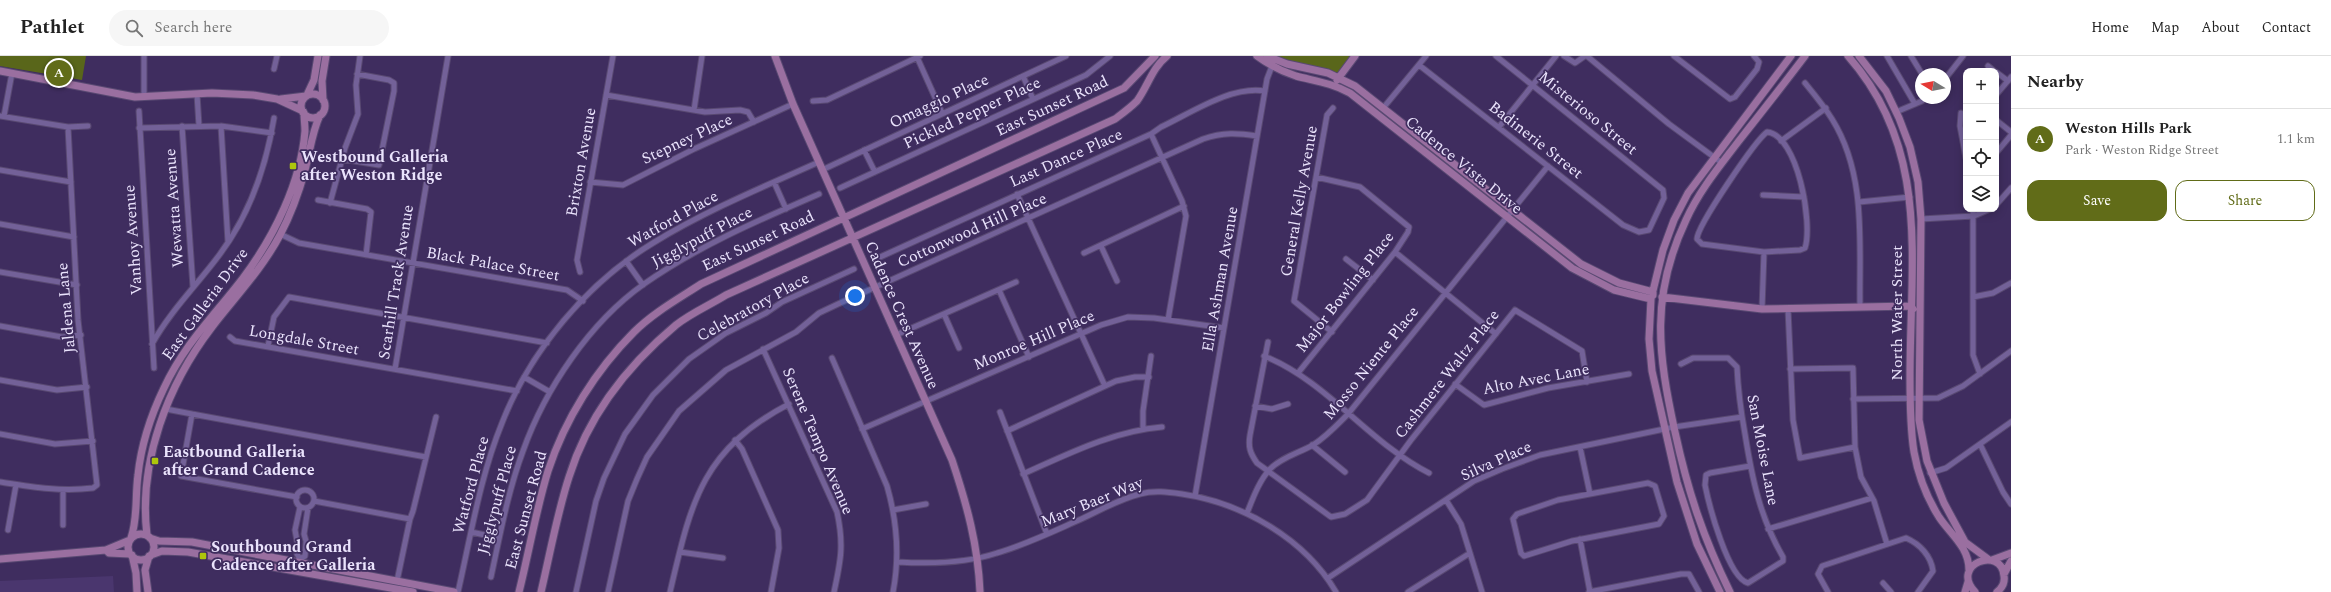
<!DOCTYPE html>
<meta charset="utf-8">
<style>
:root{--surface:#fff;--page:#f6f6f6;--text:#222;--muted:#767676;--line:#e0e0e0;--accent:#616c18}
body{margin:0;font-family:Spectral,serif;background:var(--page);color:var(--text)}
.controls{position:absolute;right:12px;top:12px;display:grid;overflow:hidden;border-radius:8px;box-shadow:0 2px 10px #0003}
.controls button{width:36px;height:36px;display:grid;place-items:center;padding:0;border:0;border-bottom:1px solid var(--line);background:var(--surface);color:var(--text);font:20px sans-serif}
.compass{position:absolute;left:1915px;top:12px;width:36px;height:36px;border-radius:50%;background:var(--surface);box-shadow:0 2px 10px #0003;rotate:280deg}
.you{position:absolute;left:855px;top:240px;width:14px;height:14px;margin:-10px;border:3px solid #fff;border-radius:50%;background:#1a73e8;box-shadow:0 0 0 6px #1a73e833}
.badge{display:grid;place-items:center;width:26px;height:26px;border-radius:50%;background:var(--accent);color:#fff;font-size:13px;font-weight:700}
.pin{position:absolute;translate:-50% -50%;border:2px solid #fff;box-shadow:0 1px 4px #0006}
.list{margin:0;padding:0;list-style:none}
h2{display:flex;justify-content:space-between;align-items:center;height:52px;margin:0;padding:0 16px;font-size:17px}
h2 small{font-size:13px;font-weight:400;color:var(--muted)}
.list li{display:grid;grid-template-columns:26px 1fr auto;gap:12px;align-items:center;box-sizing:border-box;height:60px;padding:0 16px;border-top:1px solid var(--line)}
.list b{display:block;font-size:15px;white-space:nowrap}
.list p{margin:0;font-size:13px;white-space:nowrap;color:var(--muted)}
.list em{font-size:13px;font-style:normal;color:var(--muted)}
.actions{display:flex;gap:8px;padding:12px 16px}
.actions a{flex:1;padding:9px 0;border:1px solid var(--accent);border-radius:12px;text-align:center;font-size:14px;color:var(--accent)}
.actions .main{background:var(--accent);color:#fff}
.icon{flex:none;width:22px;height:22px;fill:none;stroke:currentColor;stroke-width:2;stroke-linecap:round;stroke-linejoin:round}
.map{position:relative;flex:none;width:2011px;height:536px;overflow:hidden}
header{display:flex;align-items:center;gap:24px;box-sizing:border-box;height:56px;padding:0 20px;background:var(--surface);border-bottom:1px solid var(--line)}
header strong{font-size:19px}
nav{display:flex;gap:22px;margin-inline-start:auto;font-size:14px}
.search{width:280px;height:36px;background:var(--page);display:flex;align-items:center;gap:10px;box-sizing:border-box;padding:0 14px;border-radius:22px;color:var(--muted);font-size:15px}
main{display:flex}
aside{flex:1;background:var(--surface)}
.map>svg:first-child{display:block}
.built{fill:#4a366e}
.green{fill:#59661a}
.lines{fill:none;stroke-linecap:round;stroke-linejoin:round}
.street-casing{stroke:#594972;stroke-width:7}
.secondary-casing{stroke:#594972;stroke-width:9}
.street{stroke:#736198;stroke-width:5}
.secondary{stroke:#9a6fa0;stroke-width:7}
.poi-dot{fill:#aec60c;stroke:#3f2d5f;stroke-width:1.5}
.labels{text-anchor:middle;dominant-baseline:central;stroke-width:3.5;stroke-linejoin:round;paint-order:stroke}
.street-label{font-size:16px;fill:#eae3fc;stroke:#3f2d5f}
.poi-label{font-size:16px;font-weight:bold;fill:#eae3fc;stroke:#3f2d5f;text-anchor:start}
</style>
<header>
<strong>Pathlet</strong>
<div class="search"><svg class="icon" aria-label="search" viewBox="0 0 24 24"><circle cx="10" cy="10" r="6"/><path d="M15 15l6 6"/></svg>Search here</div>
<nav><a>Home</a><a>Map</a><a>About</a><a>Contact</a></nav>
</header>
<main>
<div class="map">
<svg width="2011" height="536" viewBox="0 0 2011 536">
<rect width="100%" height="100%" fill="#3f2d5f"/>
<!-- built -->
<path class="built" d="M 113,520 L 114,536 L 0,536 L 0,525 Z"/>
<!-- green -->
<path class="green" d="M 0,0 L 86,0 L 82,24 L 0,10 Z
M 1273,0 L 1353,0 L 1338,18 L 1332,15 L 1289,6 Z"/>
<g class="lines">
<!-- street casing -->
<g class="street-casing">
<path id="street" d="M 144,0 L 144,41
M 1564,0 L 1575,7 L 1585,0
M 1587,0 L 1669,68 L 1722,107
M 1674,0 L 1730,43 L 1735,41 L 1757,13 L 1759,6 L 1754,0
M 1887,0 L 1915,48
M 1911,0 L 1922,18
M 917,1 L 942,57
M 1419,9 L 1623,169 L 1639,176 L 1649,174 L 1664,142 L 1663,134 L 1496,0
M 1988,10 L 1994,15
M 274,13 L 277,0
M 1996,16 L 2008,25
M 1023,20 L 1033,43
M 1945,23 L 1963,0
M 1805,27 C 1814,38 1824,50 1832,63 C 1867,119 1859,188 1860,251
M 197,38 L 199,70
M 606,39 L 705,56 L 740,54 L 748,56 L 754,66
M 1996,39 L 2011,21
M 813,45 L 827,44 L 920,0
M 1384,51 L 1426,0
M 694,54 L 702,0
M 139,55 L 154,312
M 1896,56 L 1922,45
M 1961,57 L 1960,70 L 1966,102
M 0,60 L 68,71 L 88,70
M 4,60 L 12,17
M 1996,64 L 2011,76
M 182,70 L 193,231
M 221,70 L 228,186
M 1499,71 L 1556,0
M 139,72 L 221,70 L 272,77
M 1767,76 C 1798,79 1813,168 1805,192 L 1800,194 L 1764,196 L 1702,188 L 1697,183 C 1697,170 1755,85 1767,76 Z
M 1151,78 L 1182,145 L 1186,160 L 1168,264
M 1781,85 L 1826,52
M 864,94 L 875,116
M 1996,97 L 2011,79
M 342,103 L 379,109 L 394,35 L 394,27 L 389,24 L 357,18
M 0,114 L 71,126
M 822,114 L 1066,0
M 590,126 L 623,129 L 694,93 L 793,48
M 774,126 L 786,153
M 840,132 L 1086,19 L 1110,0
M 1017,138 L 1105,330
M 1763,139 L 1804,141
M 318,144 L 367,153 L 371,156 L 366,199
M 1859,146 L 1910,141
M 330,147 L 345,92 L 358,58 L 356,29 L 360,0
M 1996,149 L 2011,132
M 1973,153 L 1973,299 L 1980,318
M 1921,163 L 1974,160 L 1990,153
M 0,168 L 74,181
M 280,178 L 299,187 L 567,234 L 583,245
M 1101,190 L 1117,225
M 1395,196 L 1496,278
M 1084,197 L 1184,150
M 878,202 L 1151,78 L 1161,71 C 1191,57 1232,29 1265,35
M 1346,203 L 1373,224
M 626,205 L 643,229
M 0,216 L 77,229
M 580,216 L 577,204 L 613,0
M 999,234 L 1029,301
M 1973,241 L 1993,237 L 2011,227
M 1762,253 L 1764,196
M 1788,253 L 1793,364 L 1800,402 L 1855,391
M 944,258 L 959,292
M 0,270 L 62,281 L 81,279
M 1332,276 L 1294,245 L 1327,59 L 1333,52
M 896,279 L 1016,226
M 230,281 L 235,285 L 517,335
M 1268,286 L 1250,379 C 1248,391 1250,397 1257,407 L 1331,461 L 1345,458 L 1367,444 L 1411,384 L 1515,254 L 1582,295 L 1587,326
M 152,288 C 171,254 198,228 220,198 C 250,158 266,111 274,62
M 268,290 L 274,261 L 289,241 L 547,287
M 763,293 L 837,456 C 844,488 841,504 834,536
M 1264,300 C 1327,325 1368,386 1429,417
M 832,302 L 887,430 C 897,465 900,500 893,536
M 1681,308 L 1693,302 L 1728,302 L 1737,311 C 1738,333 1741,356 1745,378 C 1752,422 1760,462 1783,501 L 1783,505 L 1748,527 C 1728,522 1709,449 1705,429 L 1706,419 L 1710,417 L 1750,410
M 395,313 L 448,0
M 1790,313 L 1853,312 L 1855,391 L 1861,421 L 1874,445 L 1887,488
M 1298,317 L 1395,196 L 1408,176 L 1409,171 L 1360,131 L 1316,121
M 524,321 L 550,336
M 0,324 L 57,334 L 87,331
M 1455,328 L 1484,349 L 1548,332 L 1629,318
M 1853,343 L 1938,342 L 1963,330 L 2011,295
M 1255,350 L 1272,353 L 1288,348
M 166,353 L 192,358
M 1000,356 L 1047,478
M 1143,372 L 1143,355 L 1151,300
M 862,373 L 1101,269 L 1128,261 L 1154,262 L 1224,272
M 1007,375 L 1116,325 L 1135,321 L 1149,321
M 0,378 L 55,388 L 93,385
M 735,384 L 742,393 L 778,474 L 779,492 L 771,536
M 1980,388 L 2003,436 L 2011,448
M 1312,389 L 1345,416
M 1580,391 L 1590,438
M 1930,417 L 1946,412 L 2011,366
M 1023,418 C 1068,398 1113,375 1162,371
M 0,426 C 32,431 61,436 93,432 L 97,429 L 78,264 L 68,71
M 1648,427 L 1655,430 L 1664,460 L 1659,468 L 1572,485 L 1524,500 L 1521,497 L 1513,463 L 1517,458 L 1558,444 Z
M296 443a9 9 0 1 1 18 0a9 9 0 1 1-18 0Z
M 1195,440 L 1267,23 L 1272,10
M 297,441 L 181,420 L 192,358 L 426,401
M 1446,444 L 1461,468 L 1482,536
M 314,445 L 410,463
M 300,451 L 295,474 L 298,490 L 297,498 L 300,503
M 893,454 L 926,448
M 1247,457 C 1253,442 1259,425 1270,413 C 1282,401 1299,397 1313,389 C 1327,380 1337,369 1348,358 L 1548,110
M 63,469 L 63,434
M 1768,473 L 1872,442
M 8,474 L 16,429
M 471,476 L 499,482
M 1580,483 L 1590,536
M 680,496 L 723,502
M 898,506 C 930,508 967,507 997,497 C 1025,489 1052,476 1079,464 C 1099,455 1119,443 1140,438 C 1154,434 1168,436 1182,438 C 1243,447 1305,483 1336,536
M 299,507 L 300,503 L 305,500 L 306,485 L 304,478 L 308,452
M 491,521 C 500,479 508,435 523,395 C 545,333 590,266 644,228 C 698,190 759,164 819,138
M 1328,522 L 1474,425 L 1502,413 L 1540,399 L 1674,371 L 1742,361
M 397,525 L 410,463 L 413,455 L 436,361
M 1883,527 L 1891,536
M 458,536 C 471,479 480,421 502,367 C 530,295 587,227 653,187 C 705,155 763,131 819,106
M 576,536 L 596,445 L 604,422 L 625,378 L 653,339 L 689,303 L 726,277 L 766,257 L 782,246 L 854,213
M 608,536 L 628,445 L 637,423 L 647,401 L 679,355 L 726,314 L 796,276 L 819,257 L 838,248 L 1203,83 C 1223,76 1238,77 1257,80
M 670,536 C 691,447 701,394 789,348
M 1408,536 L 1470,497
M 1589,536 L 1681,518 L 1689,518 L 1699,536
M 1828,536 L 1818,518 L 1822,510 L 1906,482 C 1920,488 1931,500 1933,515 L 1918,536"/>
</g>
<!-- secondary casing -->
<g class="secondary-casing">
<path id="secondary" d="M 775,0 L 793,48 L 952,404 C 967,449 978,489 980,536
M 1257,0 C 1269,9 1281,15 1296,20 C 1315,25 1332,27 1350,37 L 1572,212 L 1614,234 L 1651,243
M 1267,0 L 1287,8 L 1328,17 L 1355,30 L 1581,208 L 1619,227 L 1653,236 L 1653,239
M 1848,0 C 1931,94 1910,205 1910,321 C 1910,346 1910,371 1914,396 C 1918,418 1927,442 1939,461 C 1951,479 1969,491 1969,514
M 1859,0 L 1886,35 L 1899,62 L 1910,91 L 1918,126 L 1921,163 L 1919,364 L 1927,405 L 1944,447 L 1965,486 L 1988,503
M 0,15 L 135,41 L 212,37 L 253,39 L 277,43 L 303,55
M 1337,24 L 1355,0
M301 50a12 12 0 1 1 24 0a12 12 0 1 1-24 0Z
M 307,39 L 314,24 L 318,0
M 281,43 L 306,40
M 323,44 L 322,25 L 326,0
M 1662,241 L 1762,253 L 1911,250 L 1913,253
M128 491a13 13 0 1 1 26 0a13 13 0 1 1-26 0Z
M 147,479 C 138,406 168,328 212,271 C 236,240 262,213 280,179 C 291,158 299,136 305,114 C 310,95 312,76 320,59
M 131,482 C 138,462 135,440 138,419 C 141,390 151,359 164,332 C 185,287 214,260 243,222 C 274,181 301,126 305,75 C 305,69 304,63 304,57
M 150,482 L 159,485 L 192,486 L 454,536
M 106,494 L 109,497 L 130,498
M 132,499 L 136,517 L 137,536
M 151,499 L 162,495 L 188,496 L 413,536
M 0,503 L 106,494 L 130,484
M 1992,504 L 2011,497
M 2004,518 L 2011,505
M 148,536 L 145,514 L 149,500
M 519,536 C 529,496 536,454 548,415 C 565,363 596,314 634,276 C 653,257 678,243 701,228 L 1124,32 L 1155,0
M 541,536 C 550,498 557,458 569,421 C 588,360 628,309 676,269 C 691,257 710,249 726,239 L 1115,63 C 1123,57 1130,52 1137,45 C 1148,30 1152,12 1167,0
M 1720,536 L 1697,488 L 1677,426 L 1652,315 L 1649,283 L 1651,243 L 1663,194 L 1674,164 L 1688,137 L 1791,0
M 1730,536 C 1703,481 1688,436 1675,376 C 1658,298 1650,240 1686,164 C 1699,135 1719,111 1738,86 C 1761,57 1783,29 1805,0
M 1965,536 L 1968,526
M 1975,536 C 1949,508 2002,489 2004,520 C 2005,526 2002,532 1997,536"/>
</g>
<!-- street -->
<use href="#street" class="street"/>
<!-- secondary -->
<use href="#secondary" class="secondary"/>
</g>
<!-- markers -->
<g class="poi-dot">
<rect x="289" y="106" width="8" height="8" rx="2"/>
<rect x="151" y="401" width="8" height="8" rx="2"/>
<rect x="199" y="496" width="8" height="8" rx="2"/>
</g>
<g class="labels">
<!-- street labels -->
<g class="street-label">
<text transform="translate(939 45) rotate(-25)">Omaggio Place</text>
<text transform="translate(1052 50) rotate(-25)">East Sunset Road</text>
<text transform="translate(972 57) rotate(-25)">Pickled Pepper Place</text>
<text transform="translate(1588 57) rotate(39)">Misterioso Street</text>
<text transform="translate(687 83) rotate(-25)">Stepney Place</text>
<text transform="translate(1536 84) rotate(38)">Badinerie Street</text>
<text transform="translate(1066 102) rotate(-24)">Last Dance Place</text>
<text transform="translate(581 106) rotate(-80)">Brixton Avenue</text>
<text transform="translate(1464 109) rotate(39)">Cadence Vista Drive</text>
<text transform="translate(1299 145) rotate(-80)">General Kelly Avenue</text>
<text transform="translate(174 152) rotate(-94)">Wewatta Avenue</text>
<text transform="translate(673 163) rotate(-29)">Watford Place</text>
<text transform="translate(972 174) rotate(-24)">Cottonwood Hill Place</text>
<text transform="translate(702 181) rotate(-28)">Jigglypuff Place</text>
<text transform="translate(133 184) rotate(-94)">Vanhoy Avenue</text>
<text transform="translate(758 185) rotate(-25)">East Sunset Road</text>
<text transform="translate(493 208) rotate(10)">Black Palace Street</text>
<text transform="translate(1220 223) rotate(-80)">Ella Ashman Avenue</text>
<text transform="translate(396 226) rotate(-81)">Scarhill Track Avenue</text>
<text transform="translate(1345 236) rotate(-52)">Major Bowling Place</text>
<text transform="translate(205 248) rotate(-54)">East Galleria Drive</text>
<text transform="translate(753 251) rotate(-29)">Celebratory Place</text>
<text transform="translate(66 252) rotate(-95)">Jaldena Lane</text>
<text transform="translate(1897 257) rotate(-90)">North Water Street</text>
<text transform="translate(902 259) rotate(66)">Cadence Crest Avenue</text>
<text transform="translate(304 284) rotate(10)">Longdale Street</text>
<text transform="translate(1034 284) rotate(-23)">Monroe Hill Place</text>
<text transform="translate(1371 307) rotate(-51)">Mosso Niente Place</text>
<text transform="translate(1447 318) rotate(-52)">Cashmere Waltz Place</text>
<text transform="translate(1536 323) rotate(-11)">Alto Avec Lane</text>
<text transform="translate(818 385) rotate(67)">Serene Tempo Avenue</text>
<text transform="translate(1763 394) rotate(79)">San Moise Lane</text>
<text transform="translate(1496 405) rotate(-24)">Silva Place</text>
<text transform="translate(471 429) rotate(-75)">Watford Place</text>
<text transform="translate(497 444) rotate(-75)">Jigglypuff Place</text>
<text transform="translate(1092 446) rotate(-22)">Mary Baer Way</text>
<text transform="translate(526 454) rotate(-75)">East Sunset Road</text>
</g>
<!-- poi labels -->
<g class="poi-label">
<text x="301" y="101">Westbound Galleria<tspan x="301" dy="18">after Weston Ridge</tspan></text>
<text x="163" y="396">Eastbound Galleria<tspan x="163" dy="18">after Grand Cadence</tspan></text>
<text x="211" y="491">Southbound Grand<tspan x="211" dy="18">Cadence after Galleria</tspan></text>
</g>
</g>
</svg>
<div class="controls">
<button>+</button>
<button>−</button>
<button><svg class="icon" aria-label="locate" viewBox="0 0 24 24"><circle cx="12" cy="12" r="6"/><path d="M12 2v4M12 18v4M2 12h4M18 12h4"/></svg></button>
<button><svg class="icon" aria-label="layers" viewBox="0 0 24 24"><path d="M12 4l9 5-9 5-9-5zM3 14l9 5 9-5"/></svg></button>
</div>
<svg class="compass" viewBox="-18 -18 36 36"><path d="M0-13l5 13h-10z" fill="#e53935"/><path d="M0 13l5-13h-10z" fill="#767676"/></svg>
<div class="you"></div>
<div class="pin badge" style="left:59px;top:17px">A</div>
</div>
<aside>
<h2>Nearby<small></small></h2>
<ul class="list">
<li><span class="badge">A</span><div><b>Weston Hills Park</b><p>Park · Weston Ridge Street</p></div><em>1.1 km</em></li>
</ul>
<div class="actions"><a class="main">Save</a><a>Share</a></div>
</aside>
</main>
